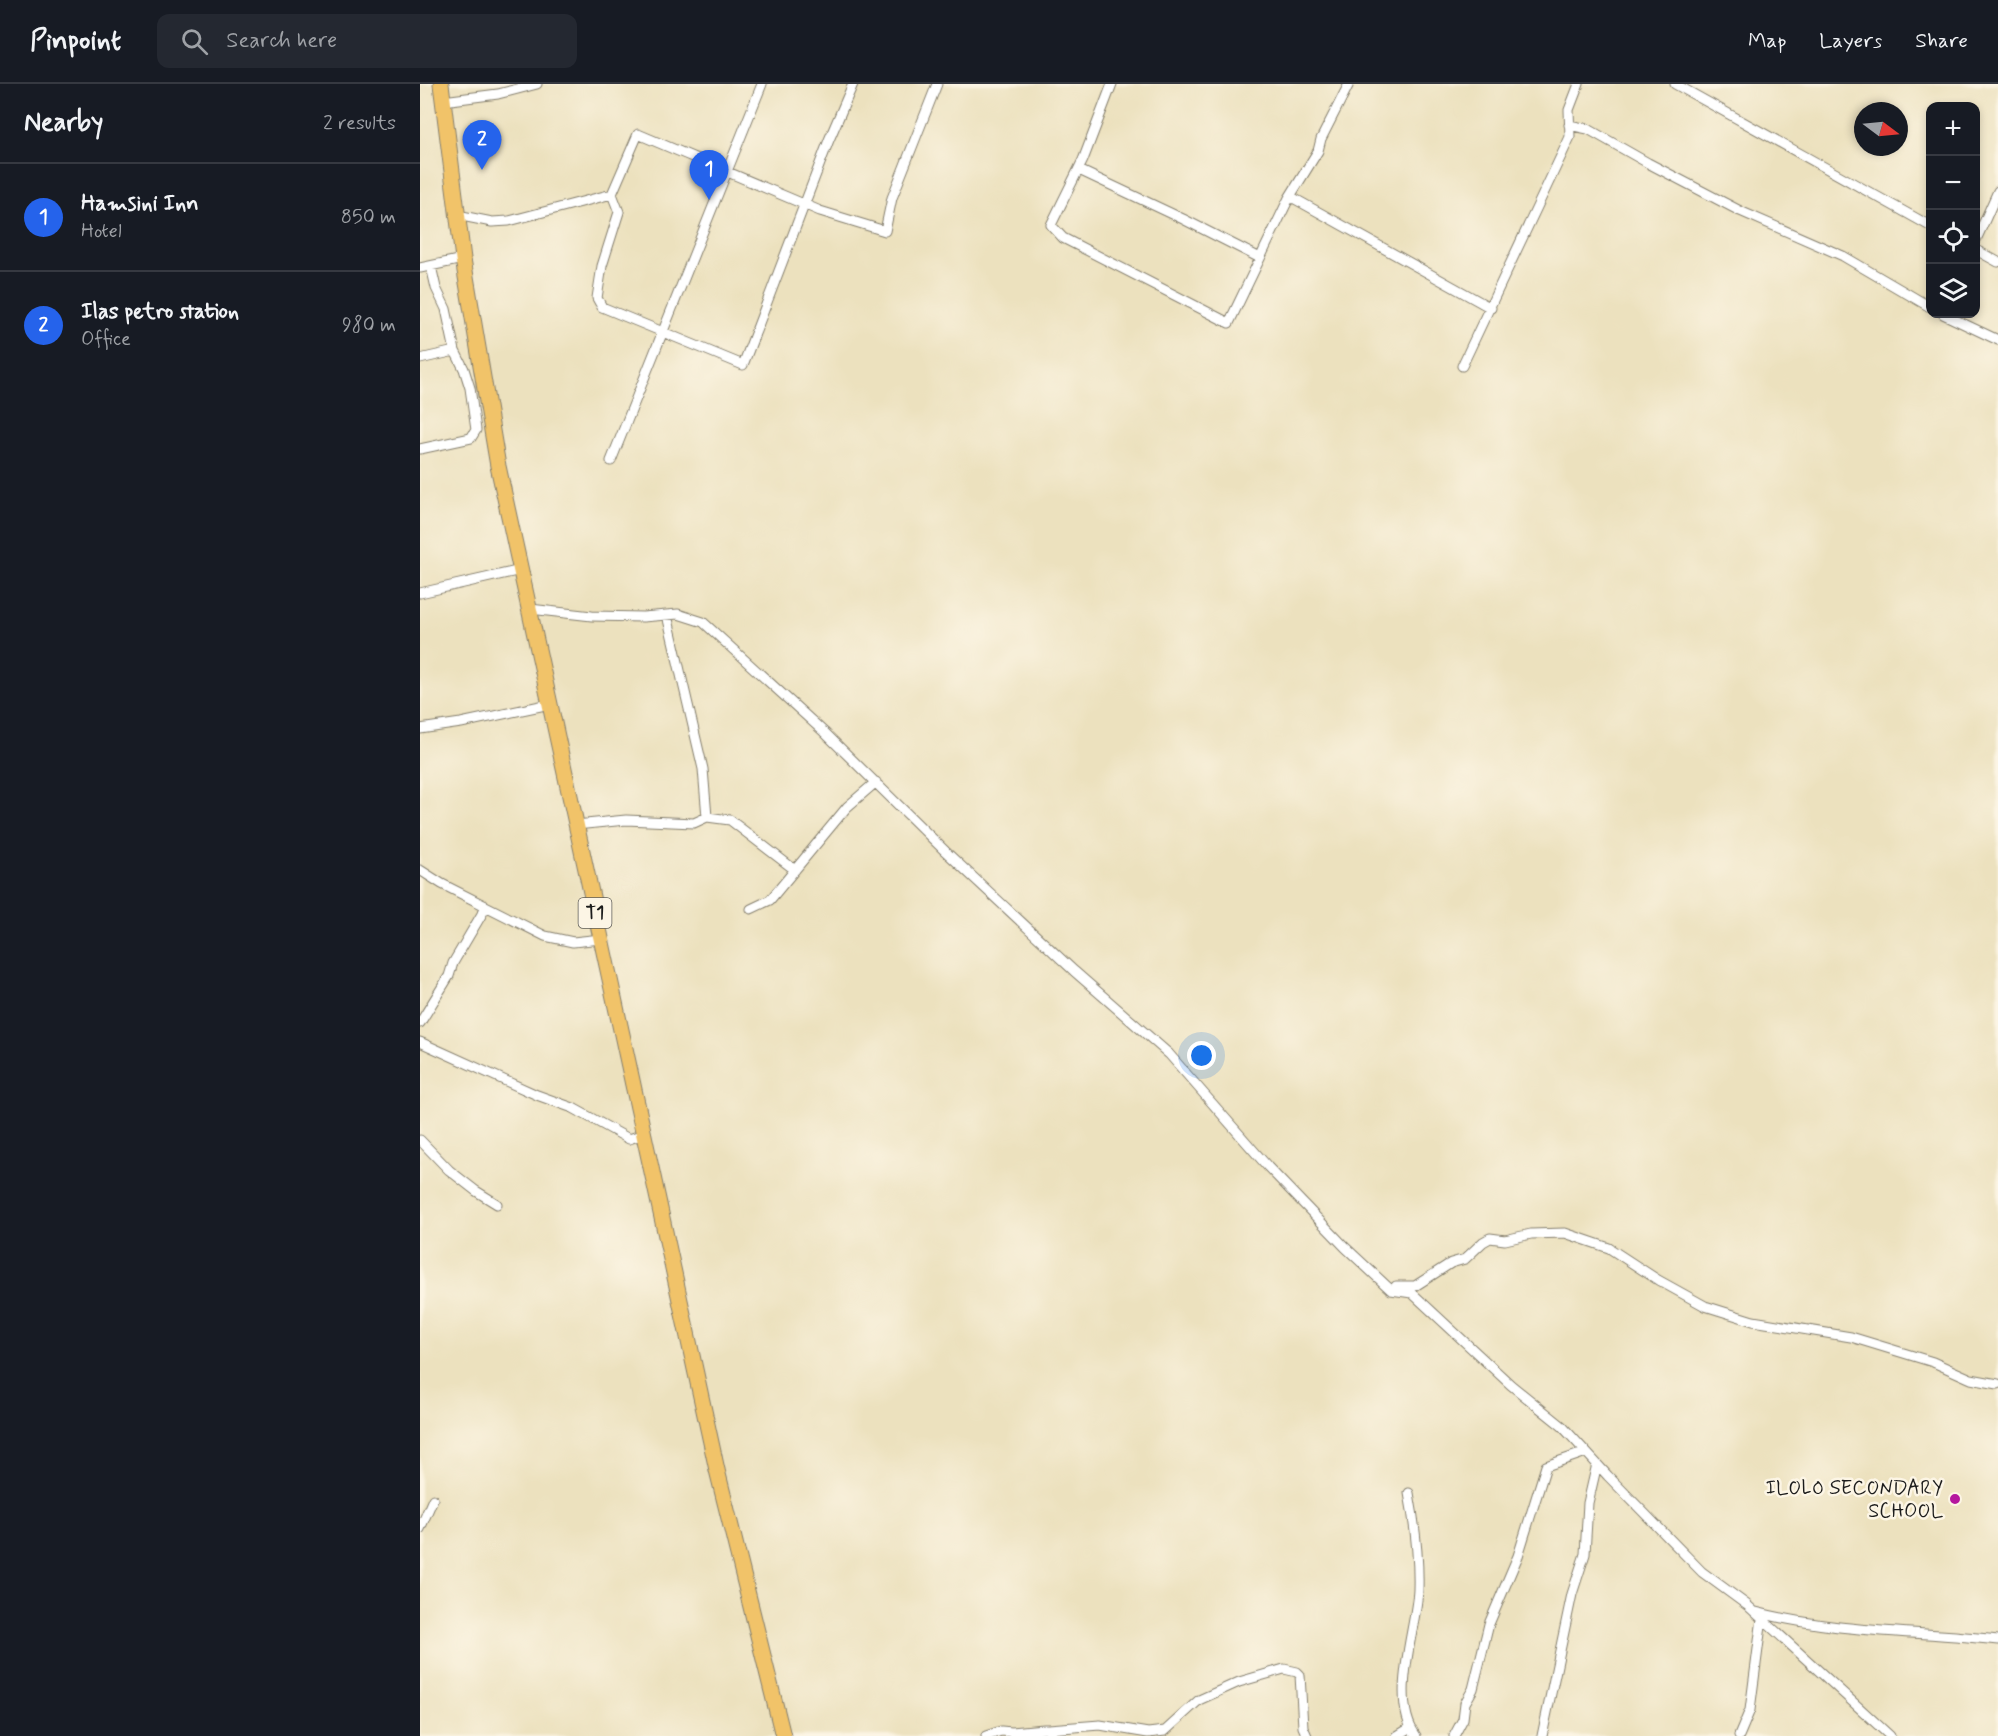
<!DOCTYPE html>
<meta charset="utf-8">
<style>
:root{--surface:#171b24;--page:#242831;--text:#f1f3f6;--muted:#9ea1a6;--line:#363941;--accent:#2563eb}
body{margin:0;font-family:Mynerve,sans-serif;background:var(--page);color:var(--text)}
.controls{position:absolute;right:18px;top:18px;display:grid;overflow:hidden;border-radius:12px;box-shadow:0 3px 9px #0003}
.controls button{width:54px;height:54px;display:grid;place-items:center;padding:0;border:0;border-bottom:2px solid var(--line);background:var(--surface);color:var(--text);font:30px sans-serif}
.compass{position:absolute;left:1434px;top:18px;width:54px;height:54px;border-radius:50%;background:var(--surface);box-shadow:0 3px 9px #0003;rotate:106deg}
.you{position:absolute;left:782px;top:972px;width:21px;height:21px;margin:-15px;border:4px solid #fff;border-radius:50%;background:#1a73e8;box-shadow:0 0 0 9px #1a73e833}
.badge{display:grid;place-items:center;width:39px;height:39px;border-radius:50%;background:var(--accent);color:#fff;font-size:20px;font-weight:700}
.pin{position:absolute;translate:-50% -50px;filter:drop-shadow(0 2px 3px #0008)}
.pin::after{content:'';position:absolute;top:32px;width:21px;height:18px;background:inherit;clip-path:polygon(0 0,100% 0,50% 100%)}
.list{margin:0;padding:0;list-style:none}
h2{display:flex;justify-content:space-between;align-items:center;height:78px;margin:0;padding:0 24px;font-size:26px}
h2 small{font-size:20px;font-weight:400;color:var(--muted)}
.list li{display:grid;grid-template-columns:39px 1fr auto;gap:18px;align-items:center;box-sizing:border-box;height:108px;padding:0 24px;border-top:2px solid var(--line)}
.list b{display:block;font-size:22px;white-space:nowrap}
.list p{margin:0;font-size:20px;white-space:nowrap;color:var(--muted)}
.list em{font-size:20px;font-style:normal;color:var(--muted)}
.icon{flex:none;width:33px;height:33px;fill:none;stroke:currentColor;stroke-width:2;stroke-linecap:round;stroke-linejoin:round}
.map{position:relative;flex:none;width:1578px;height:1652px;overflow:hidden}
header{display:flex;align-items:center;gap:36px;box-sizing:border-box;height:84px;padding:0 30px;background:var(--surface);border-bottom:2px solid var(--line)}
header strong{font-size:28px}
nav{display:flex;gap:33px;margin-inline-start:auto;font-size:21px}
.search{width:420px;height:54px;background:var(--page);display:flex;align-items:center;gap:15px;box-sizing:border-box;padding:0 21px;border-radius:12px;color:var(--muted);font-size:22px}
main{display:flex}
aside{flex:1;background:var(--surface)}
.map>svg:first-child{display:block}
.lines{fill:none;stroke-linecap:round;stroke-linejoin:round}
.minor-casing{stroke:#847e6d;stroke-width:11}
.trunk-casing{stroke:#847e6d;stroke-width:17}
.minor{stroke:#fff;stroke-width:9}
.trunk{stroke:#f1c369;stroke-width:15}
.poi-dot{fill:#b5179e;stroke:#fcf5e5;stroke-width:2}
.labels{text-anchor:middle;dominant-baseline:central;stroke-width:5;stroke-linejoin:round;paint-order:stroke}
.shield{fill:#fcf5e5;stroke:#5f5d58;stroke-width:1.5}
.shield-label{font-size:18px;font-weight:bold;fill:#1c1c1c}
.poi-label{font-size:20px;fill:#1c1c1c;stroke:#fcf5e5;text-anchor:end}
</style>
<header>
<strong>Pinpoint</strong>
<div class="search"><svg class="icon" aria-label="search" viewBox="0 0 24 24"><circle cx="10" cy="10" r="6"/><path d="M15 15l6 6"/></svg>Search here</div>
<nav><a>Map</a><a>Layers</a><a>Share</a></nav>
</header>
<main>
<aside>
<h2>Nearby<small>2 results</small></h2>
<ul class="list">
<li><span class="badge">1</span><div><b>Hamsini Inn</b><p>Hotel</p></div><em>850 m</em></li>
<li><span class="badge">2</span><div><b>Ilas petro station</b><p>Office</p></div><em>980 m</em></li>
</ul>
</aside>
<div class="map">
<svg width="1578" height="1652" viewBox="0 0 1578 1652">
<rect width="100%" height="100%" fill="#fcf5e5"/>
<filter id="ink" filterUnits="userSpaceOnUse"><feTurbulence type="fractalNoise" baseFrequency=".0167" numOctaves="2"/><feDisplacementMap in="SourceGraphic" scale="12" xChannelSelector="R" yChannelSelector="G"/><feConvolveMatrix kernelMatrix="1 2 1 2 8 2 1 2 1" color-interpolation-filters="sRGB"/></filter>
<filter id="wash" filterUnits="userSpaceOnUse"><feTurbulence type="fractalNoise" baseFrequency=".008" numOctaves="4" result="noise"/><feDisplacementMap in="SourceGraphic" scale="24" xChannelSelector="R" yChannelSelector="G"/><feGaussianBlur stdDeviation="1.35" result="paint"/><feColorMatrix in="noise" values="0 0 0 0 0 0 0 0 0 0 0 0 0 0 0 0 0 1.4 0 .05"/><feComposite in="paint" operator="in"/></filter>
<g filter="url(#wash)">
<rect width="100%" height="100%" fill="#ece1be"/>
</g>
<g filter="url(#ink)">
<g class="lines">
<!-- minor casing -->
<g class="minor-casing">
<path id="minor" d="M 692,0 L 663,76 L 631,141 L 643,154 L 809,239 L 869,114 L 898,67 L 901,55 L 929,0
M 1255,0 L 1510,142
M 23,17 L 78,10 L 117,0
M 1149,41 L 1168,45 L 1228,79 L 1320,127 L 1423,172 L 1510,223
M 659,86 L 763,135 L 840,174
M 192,110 L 199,128 L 182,182 L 177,214 L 182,223 L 323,281 L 409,56 L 433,0
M 869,114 L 875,115 L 1071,224
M 37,131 L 72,138 L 89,137 L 192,110 L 218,50 L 400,127 L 465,147 L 472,114 L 517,0
M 1556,156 L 1578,107
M 1556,166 L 1578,178
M 0,184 L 43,175
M 1523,230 L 1578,256
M 0,275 L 35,267
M 1042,282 L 1150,53 L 1149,26 L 1159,0
M 0,365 L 51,354 L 56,346 L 50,304 L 44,285 L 35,267 L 26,225 L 16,204 L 11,182
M 191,377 L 342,0
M 0,509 L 101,486
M 110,525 L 172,532 L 223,533 L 258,530 L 283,538 L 404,648 L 525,767 L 654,887 L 749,970 L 848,1083 L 925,1163 L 971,1206 L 992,1209 L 1091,1301 L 1142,1342 L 1188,1392 L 1282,1488 L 1327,1521 L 1470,1652
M 247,531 L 283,685 L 287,733
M 0,645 L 41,639 L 130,620
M 156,741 L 206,736 L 274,739 L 287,733 L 310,736 L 375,786
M 0,786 L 22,800 L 125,852 L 153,858 L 181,855
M 331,825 L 350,816 L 427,723 L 456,698
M 0,939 L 29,892 L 33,879 L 66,823
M 0,958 L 117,1011 L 153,1024 L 209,1055 L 224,1050
M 0,1056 L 29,1086 L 56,1107 L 77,1120
M 976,1202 L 995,1202 L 1031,1179 L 1045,1175 L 1063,1158 L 1070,1154 L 1085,1156 L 1111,1150 L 1145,1149 L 1189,1164 L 1238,1196 L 1285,1222 L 1333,1237 L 1431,1253 L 1513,1278 L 1551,1295 L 1578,1300
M 989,1409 C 995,1441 999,1473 998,1506 C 996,1546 969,1616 996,1652
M 0,1445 L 13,1415
M 1336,1528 C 1415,1549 1498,1547 1578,1556
M 629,1645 L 680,1641 L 728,1649 L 745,1647 L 779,1616 L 819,1598 L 864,1585 L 877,1588 L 880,1591 L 883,1643 L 887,1652
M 566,1652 L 581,1647 L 592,1648 L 624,1645 L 629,1645 L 630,1652
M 977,1652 L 990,1644
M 1034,1652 L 1043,1635 L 1045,1619 L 1053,1605 L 1069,1540 L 1098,1472 L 1126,1382 L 1166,1368
M 1122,1652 L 1152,1510 L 1165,1470 L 1168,1419 L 1177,1380
M 1319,1652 L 1330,1626 L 1342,1534"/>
</g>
<!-- trunk casing -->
<g class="trunk-casing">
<path id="trunk" d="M 21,0 L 43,175 L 78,382 L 297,1386 L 363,1652"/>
</g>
<!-- minor -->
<use href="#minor" class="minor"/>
<!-- trunk -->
<use href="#trunk" class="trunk"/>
</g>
</g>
<!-- markers -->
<circle class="poi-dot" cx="1535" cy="1415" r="6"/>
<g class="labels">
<!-- shield labels -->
<rect class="shield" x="158.5" y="814" width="33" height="30" rx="4.5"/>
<g class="shield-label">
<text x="175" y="829">T1</text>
</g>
<!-- poi labels -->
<g class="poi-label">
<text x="1523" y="1404">ILOLO SECONDARY<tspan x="1523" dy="23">SCHOOL</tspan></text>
</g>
</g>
</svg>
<div class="controls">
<button>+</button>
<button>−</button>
<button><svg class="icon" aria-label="locate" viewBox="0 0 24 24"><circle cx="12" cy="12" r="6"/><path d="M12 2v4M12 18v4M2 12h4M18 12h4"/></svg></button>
<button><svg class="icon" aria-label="layers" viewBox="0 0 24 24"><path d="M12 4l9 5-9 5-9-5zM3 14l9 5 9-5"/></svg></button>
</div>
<svg class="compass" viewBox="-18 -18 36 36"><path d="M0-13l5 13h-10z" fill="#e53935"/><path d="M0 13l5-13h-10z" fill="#9ea1a6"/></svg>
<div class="you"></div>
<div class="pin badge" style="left:289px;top:116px">1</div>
<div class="pin badge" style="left:62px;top:86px">2</div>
</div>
</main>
